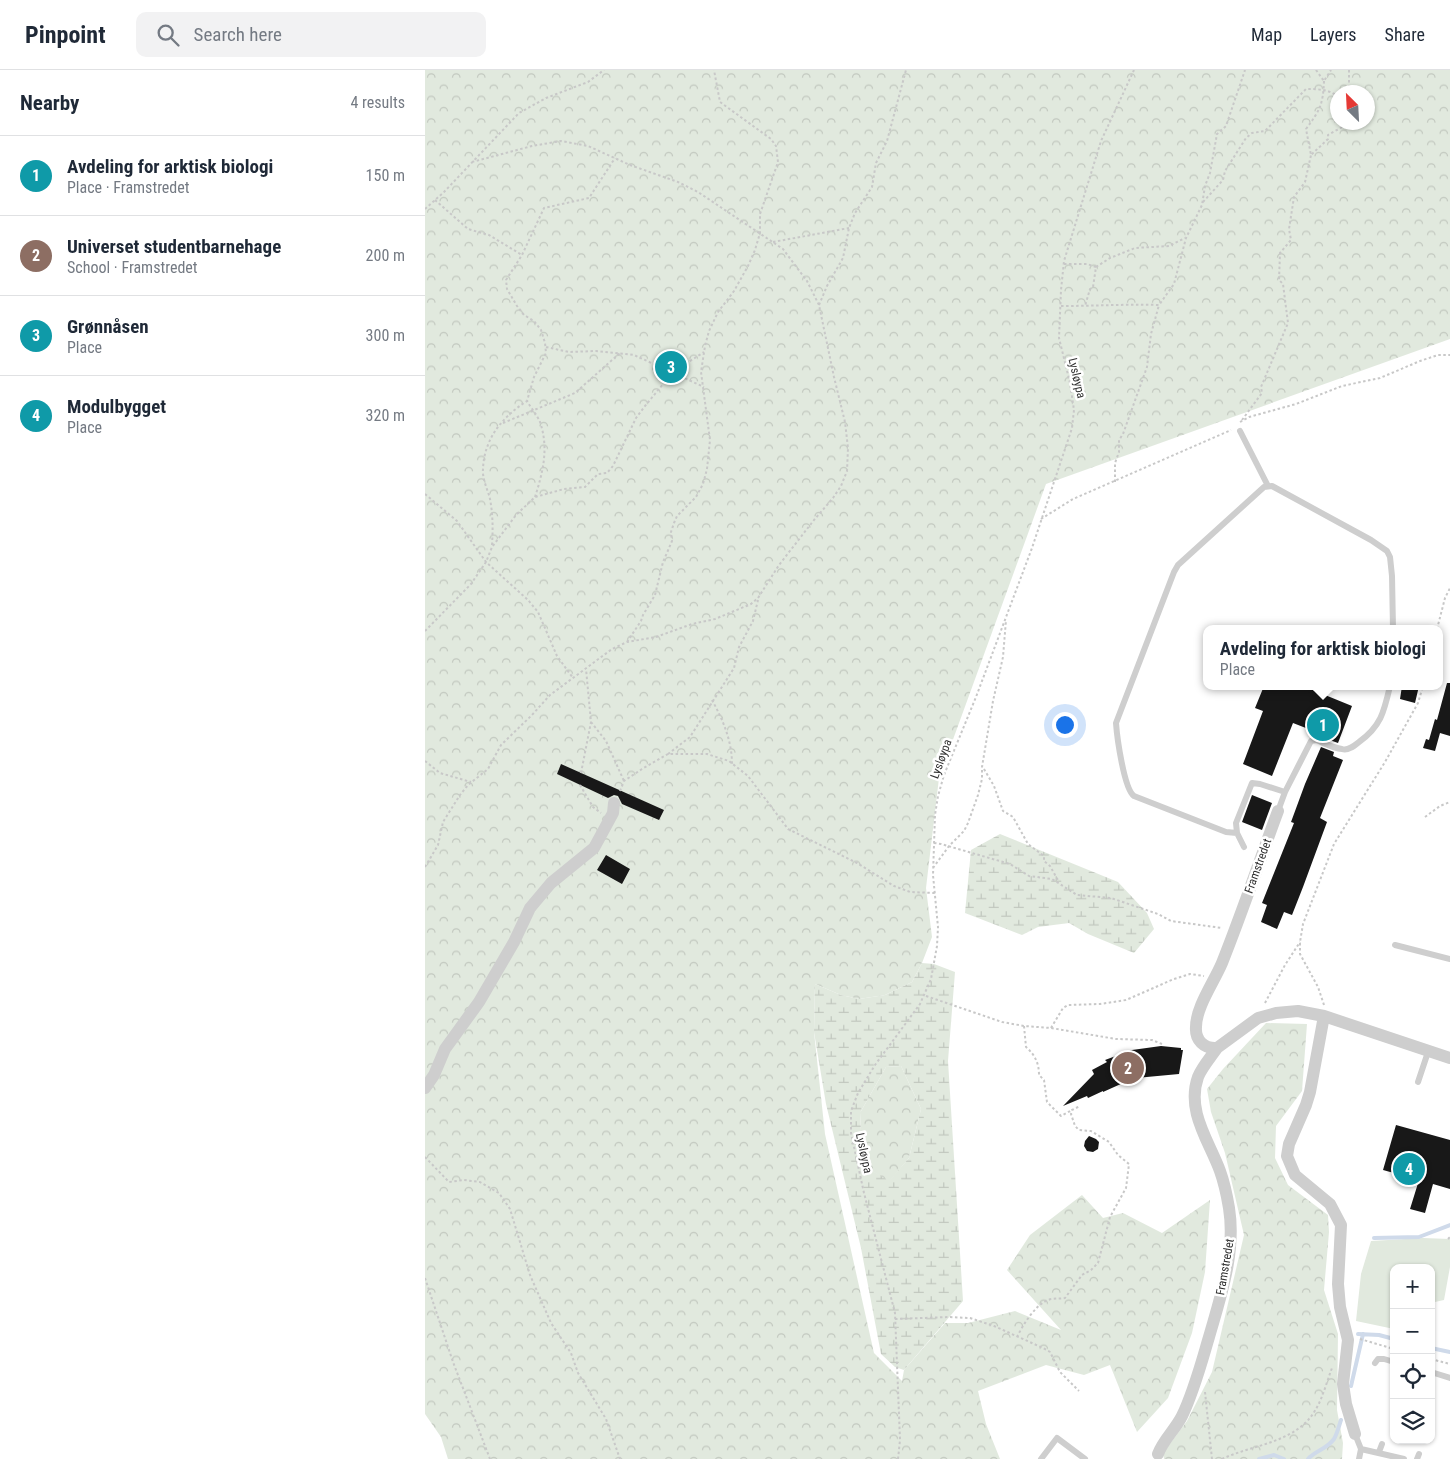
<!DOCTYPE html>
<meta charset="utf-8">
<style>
:root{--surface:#fff;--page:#f2f2f3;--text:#1f2937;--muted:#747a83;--line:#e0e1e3;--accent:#d93025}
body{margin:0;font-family:"Roboto Condensed",sans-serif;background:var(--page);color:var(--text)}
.controls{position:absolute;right:15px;bottom:15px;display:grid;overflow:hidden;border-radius:10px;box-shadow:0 1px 4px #0004}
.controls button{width:45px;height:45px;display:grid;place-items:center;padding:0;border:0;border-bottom:1px solid var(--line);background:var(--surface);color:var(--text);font:25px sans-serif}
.compass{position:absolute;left:905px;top:15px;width:45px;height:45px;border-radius:50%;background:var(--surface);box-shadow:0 1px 4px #0004;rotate:336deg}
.you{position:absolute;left:639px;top:654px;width:18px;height:18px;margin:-12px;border:4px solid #fff;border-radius:50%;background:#1a73e8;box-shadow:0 0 0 8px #1a73e833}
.badge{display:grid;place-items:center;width:32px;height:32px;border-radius:50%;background:var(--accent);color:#fff;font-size:16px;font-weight:700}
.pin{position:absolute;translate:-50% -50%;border:2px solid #fff;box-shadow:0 1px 5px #0006}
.popup{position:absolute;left:778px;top:555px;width:240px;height:65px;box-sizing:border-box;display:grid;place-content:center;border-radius:10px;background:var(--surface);filter:drop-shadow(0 1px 4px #0005);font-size:16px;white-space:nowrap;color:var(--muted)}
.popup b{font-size:19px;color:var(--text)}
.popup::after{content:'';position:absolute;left:50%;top:100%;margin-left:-10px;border:10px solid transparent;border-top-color:var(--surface)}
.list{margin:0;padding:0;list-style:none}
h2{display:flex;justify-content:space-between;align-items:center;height:65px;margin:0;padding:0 20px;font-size:21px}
h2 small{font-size:16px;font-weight:400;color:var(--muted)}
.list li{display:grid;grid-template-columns:32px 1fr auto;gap:15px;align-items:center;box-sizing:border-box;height:80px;padding:0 20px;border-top:1px solid var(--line)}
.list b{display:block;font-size:19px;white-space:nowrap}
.list p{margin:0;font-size:16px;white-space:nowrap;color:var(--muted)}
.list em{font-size:16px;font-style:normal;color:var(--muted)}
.icon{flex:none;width:28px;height:28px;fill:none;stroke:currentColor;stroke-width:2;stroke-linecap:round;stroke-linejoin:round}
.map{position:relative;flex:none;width:1025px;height:1389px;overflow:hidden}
header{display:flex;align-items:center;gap:30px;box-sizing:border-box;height:70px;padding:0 25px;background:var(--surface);border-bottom:1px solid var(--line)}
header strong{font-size:24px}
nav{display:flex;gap:28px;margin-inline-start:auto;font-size:18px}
.search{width:350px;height:45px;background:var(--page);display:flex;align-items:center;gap:12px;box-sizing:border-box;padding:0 18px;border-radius:10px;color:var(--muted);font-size:19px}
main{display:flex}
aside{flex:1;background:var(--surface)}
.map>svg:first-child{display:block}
.forest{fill:url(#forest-crowns);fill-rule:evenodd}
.wetland{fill:url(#wetland-marsh);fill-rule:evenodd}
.pitch{fill:#e1e9de}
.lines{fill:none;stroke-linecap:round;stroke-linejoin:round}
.stream{stroke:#cfdaea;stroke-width:4}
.building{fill:#181818}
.path{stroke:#c8c8c8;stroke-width:2;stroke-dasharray:2.5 2.5;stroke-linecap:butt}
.lane{stroke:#cecece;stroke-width:6}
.street{stroke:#cecece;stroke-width:12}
.labels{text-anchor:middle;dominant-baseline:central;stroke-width:5;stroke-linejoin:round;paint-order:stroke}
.street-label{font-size:12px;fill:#313131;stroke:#fff}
</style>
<header>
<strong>Pinpoint</strong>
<div class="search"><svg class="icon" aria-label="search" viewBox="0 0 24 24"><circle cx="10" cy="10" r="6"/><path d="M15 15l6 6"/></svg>Search here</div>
<nav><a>Map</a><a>Layers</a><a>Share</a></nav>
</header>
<main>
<aside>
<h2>Nearby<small>4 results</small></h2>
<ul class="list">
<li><span class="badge" style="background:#0f9aa8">1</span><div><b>Avdeling for arktisk biologi</b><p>Place · Framstredet</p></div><em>150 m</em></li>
<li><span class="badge" style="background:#8d6e63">2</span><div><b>Universet studentbarnehage</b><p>School · Framstredet</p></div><em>200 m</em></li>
<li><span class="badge" style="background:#0f9aa8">3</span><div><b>Grønnåsen</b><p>Place</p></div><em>300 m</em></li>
<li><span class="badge" style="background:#0f9aa8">4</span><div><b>Modulbygget</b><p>Place</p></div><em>320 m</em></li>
</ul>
</aside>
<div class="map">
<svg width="1025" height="1389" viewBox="0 0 1025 1389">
<defs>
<pattern id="forest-crowns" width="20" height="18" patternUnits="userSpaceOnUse" patternTransform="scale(1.25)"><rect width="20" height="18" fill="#e1e9de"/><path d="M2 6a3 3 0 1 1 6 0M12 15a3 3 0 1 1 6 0" fill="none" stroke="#c2c8bf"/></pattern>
<pattern id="wetland-marsh" width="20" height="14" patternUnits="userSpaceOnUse" patternTransform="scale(1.25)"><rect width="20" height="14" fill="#e1e9de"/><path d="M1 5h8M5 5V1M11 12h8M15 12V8" fill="none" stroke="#c2c8bf"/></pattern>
</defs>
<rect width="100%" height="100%" fill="#fff"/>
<!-- forest -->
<path class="forest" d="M 0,0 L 1025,0 L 1025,269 L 621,414 L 514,708 L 501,818 L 507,867 L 497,893 L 487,912 L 460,925 L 434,929 L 416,925 L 390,914 L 389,962 L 400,1064 L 449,1283 L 477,1311 L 479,1300 L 520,1253 L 543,1253 L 590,1241 L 636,1260 L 582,1200 L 605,1165 L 657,1125 L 678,1148 L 698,1143 L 737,1163 L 785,1130 L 780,1202 L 767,1263 L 743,1328 L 712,1362 L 685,1295 L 659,1305 L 621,1295 L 553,1321 L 561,1354 L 575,1389 L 23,1389 L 16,1367 L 0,1344 ZM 912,22 L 942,22 L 942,52 L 912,52 Z
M 841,953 L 882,954 L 877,1021 L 851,1056 L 850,1088 L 863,1115 L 903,1145 L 904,1162 L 899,1220 L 913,1264 L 912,1340 L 918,1373 L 917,1389 L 739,1389 L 738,1383 L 762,1351 L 787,1302 L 819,1165 L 800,1083 L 786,1042 L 782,1019 L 798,999 Z
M 476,996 L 496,1039 L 484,1088 L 464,1112 L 438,1095 L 435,1043 L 461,997 Z"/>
<!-- wetland -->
<path class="wetland" d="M 575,764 L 693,812 L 722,843 L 729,859 L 709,883 L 663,864 L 644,853 L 613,857 L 597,865 L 540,843 L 546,780 Z
M 497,893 L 509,894 L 530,902 L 523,991 L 538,1231 L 479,1300 L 470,1297 L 456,1284 L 436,1178 L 401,1034 L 389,962 L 390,914 L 416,925 L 434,929 L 460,925 L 487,912 ZM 476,996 L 496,1039 L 484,1088 L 464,1111 L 438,1095 L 435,1043 L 461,997 Z"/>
<!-- pitch -->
<path class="pitch" d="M 998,1168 L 1025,1169 L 1025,1197 L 1019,1230 L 1010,1232 L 1006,1237 L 1006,1198 L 969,1198 L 969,1259 L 931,1251 L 936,1204 L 946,1171 Z"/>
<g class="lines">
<!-- stream -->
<path class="stream" d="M 949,1168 L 994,1167 L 1025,1155
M 933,1264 L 954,1265 L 969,1269
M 1006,1278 L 1025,1282
M 926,1316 L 938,1264
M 834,1389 L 849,1385 L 859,1389
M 883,1389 C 890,1381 902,1379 909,1369 C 912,1364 914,1356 916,1350"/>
</g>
<!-- building -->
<path class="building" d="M 1022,613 L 1025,613 L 1025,666 L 1015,663 L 1010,681 L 998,678 L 1001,669 L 1004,670 L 1010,649 L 1012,650 Z
M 839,616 L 878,616 L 927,636 L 913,673 L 885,663 L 886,660 L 868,653 L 847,706 L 818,694 L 838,641 L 830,638 Z
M 977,616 L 994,616 L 990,633 L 975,629 Z
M 896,677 L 909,682 L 908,686 L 918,690 L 895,748 L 902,752 L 878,817 L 867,845 L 859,842 L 852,859 L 836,852 L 842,835 L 837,833 L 869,753 L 866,752 L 880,714 Z
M 136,694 L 239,740 L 234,750 L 197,734 L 193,726 L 189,725 L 183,728 L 132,704 Z
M 827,725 L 847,733 L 837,760 L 817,752 Z
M 181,785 L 205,799 L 197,814 L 172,800 Z
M 736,976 L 756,978 L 756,980 L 758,980 L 754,1004 L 711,1008 L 712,1011 L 698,1015 L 698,1013 L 678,1022 L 678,1021 L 663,1028 L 662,1026 L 638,1036 L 669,1004 L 667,1000 L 682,992 L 680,990 L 707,980 Z
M 971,1055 L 1025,1070 L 1025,1119 L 1008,1114 L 1000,1143 L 985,1139 L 994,1110 L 958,1100 Z
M 664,1066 L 671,1069 L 674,1072 L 673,1079 L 668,1082 L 662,1081 L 659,1076 L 660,1071 Z"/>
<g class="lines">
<!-- path -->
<path class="path" d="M 891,0 L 899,11 L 906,0
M 924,0 L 924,22
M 899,11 C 898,35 895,40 881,59 L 886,85 L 903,69 L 903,65 L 919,56 L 922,52
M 10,130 L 43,159 L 64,165 L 97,185
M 778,132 L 798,110 L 800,101 L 821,68 L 827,63 L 840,61 L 881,19 C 892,19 903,19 912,26
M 0,139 L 19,122 L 94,43 L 121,28 L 163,12 L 179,0
M 348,172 L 424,158
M 639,194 L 662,194 L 671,197 L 668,217 L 665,219 L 660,236
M 671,197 L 685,188 L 710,178 L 744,176 L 760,168
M 394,235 L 402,216 L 418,188 L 424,158 L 430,143 L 447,117 L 451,93 L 462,71 L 481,0
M 636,236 C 669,236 700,234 734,235 L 749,214 L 761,168 L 777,135 L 780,116 L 785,103 L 792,64 L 801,56 L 820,0
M 121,277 L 144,282 L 171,281 L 209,285 L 279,317
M 817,350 L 837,323 L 836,317 L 863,253 L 858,214 L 854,210 L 855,183 L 866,170 L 864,159 L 869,127 L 880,112 L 886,85
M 815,352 L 824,347 L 871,334 L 917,316 L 955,308 L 995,291 L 1013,285 L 1025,285
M 78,353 L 150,323 L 195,283
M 690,412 L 690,393 L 694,382 L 694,370 L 698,364 L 722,297 L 726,264 L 734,235
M 0,424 L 32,451 L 61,492 L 103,530 L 113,542 L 132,586 L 148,608
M 110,427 C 118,402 124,378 115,352 C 112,345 106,338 102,331 L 109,307 L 121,283 L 120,273 L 116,260 L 109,251 L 99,245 L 92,236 L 82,219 L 81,210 L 97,185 L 119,138 L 164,128 L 190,88
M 616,449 L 648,429 L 806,360
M 67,475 C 68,460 68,445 65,429 C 63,420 57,409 58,399 C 59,369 77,347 102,331
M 1012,559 L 1020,528 L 1025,518
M 0,561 L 46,514 L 61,492 L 67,477 L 91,445 L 110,427 L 139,419 L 160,417 L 173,404 L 182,403 L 188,396 L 211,348 L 220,336 L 248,302 L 279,282
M 202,572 L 216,551 L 218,545 L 230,525 L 238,492 L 247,471 L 246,462 L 249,453 L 252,446 L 271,427 L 278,414 L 282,399 L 285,370 L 276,302 L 280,276 L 284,261 L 293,242 L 309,221 L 323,196 L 330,180 L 335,163 L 335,144 L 353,92 L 351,76 L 346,69 L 295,32 L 289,0
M 287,630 C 298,650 307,671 307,694
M 166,652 L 181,671 L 199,711
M 243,684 L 265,667 L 309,598 L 314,577 L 328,551 L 333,530
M 0,691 L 15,703 L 46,712
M 559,699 L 569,716 L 578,741 L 588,747 L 603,774 L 619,786 L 619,791 L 625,796 L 634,812
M 156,703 L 166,652 L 161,599
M 155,715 L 168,737 L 176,743
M 195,721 L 199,711 L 217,699 L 243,684 L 282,684 L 304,691 L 323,706 L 363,759 L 432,793 L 469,816 L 485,822 L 510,823
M 1000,747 L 1015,736 L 1025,732
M 509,773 L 516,774 L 585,794 L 604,806 L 627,809 L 652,825 L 686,828 L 733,844 L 746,851 L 797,858
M 0,797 L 13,775 L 18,752 L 35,725 L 43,715 L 63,699 L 76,675 L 107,645 L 125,625 L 187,579 L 202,572 L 231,567 L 267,554 L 290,549 L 326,534 L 333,528 L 354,495 L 389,450 L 408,428 L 416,416 L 422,401 L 423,378 L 420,352 L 409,307 L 394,235 L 382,211 L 358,179 L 273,122 L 253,112 L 205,95 L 163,76 L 136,71 L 107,76 L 47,92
M 508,798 L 524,776 L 539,761 L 543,753 L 553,725 L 557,709 L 557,697 L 568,631 L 578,587 L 581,550
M 501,926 L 577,952 L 599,956 L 626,958 L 691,969 L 727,970 L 737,974
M 840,933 L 860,895 L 875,872
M 899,935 L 893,917 L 875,884 L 875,872 L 878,854 L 909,774 L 960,692 L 993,633 L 998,616
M 599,956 L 601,977 C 610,985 614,993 614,1005 L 619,1010 L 622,1032 L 636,1046 L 647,1040
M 626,958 L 638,938 L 643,935 L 675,934 L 701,930 L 749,909 L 765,904 L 779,906
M 0,1087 L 24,1112 L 39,1110 L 55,1112 L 74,1123 L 85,1139 L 105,1205 L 126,1253 L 146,1283 L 153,1303 L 181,1349 L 195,1389
M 1023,1169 L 1025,1167
M 0,1208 L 28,1292 L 65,1389
M 470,1249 L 524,1247 L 545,1248 L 569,1256 L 618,1278 L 625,1282 L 635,1302 L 654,1321
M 592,1267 C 598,1255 610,1235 623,1230 C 628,1228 634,1229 640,1228 L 657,1205 L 666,1200 L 673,1193 L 685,1147 L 701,1118 L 704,1094 L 693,1085 L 684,1072 L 666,1061 L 654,1060 L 650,1056 L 646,1044 L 647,1040 L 655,1036
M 935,1269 L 969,1279
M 1006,1289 L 1025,1294
M 780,1322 L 787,1389
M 473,1389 L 475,1370 L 470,1243 L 439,1123 L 426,1063 L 426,1041 L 433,1023 L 450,995 L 495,934 L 506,909 L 512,876 L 513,857 L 508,805 L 510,745 L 513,726 L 519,705 L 551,627 L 607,478 L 647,358 L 649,340 L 645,313 L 634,268 L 636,220 L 639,191 L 676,71 L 709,0
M 797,1389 C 829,1374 872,1373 891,1339 C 898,1327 902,1311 907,1298"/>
<!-- lane -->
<path class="lane" d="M 815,361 L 843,416
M 853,741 L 860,722 L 886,671 L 891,670 C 899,673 908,678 917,679 C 923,681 929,676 934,672 C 956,656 959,642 965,616
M 812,763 L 801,762 L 709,726 C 699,719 692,667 691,653 L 749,502 L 753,495 L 839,417 L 847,416 L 946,470 L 962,481 L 965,487 L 967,506 L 968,559
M 819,777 L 812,763 L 811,753 L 827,713 L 835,714 L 860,722
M 970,875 L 1025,889
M 993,1012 L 1003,982
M 950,1293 L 953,1289 L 959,1289 L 969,1292
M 1006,1302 L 1025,1308
M 930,1364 L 936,1379 L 979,1389
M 954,1382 L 957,1374
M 616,1389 L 632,1368 L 660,1389
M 934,1389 L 936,1379
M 992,1389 L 994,1384"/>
<!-- street -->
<path class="street" d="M 853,741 C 834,792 817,843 797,893 C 789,912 771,937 771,957 C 770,970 779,979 792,978 L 833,948 L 851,943 L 873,941 L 899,946 L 1025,988
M 899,946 L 885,1022 L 881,1035 L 864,1074 L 862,1086 L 870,1105 L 905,1134 L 916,1155 L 913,1214 L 915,1237 L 923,1270 L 918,1314 L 921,1334 L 930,1364
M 0,1018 L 9,1005 L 20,979 L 54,932 L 89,872 L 105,838 L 126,813 L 169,778 L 188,743 L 189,733
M 733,1384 C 738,1370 750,1360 757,1346 C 769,1321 776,1294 784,1267 C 796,1225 811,1182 804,1138 C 802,1126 799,1112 795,1101 C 784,1071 761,1041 773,1007 C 777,997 786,987 792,978"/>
</g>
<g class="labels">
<!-- street labels -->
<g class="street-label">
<text transform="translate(652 308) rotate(77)">Lysløypa</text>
<text transform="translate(516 689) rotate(-70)">Lysløypa</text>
<text transform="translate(833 796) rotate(-70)">Framstredet</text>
<text transform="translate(439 1083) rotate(78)">Lysløypa</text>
<text transform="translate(800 1197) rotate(-80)">Framstredet</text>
</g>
</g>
</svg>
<div class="controls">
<button>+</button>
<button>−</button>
<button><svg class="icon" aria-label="locate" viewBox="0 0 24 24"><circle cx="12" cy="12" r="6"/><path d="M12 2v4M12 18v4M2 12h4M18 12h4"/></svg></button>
<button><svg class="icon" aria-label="layers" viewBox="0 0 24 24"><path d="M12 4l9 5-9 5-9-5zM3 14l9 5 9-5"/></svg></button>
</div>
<svg class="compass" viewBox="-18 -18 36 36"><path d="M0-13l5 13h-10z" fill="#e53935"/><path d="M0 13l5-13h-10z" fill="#747a83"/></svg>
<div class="you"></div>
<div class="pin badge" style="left:898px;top:655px;background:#0f9aa8">1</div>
<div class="popup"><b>Avdeling for arktisk biologi</b>Place</div>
<div class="pin badge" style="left:703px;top:998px;background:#8d6e63">2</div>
<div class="pin badge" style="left:246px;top:297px;background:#0f9aa8">3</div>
<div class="pin badge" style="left:984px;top:1099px;background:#0f9aa8">4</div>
</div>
</main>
